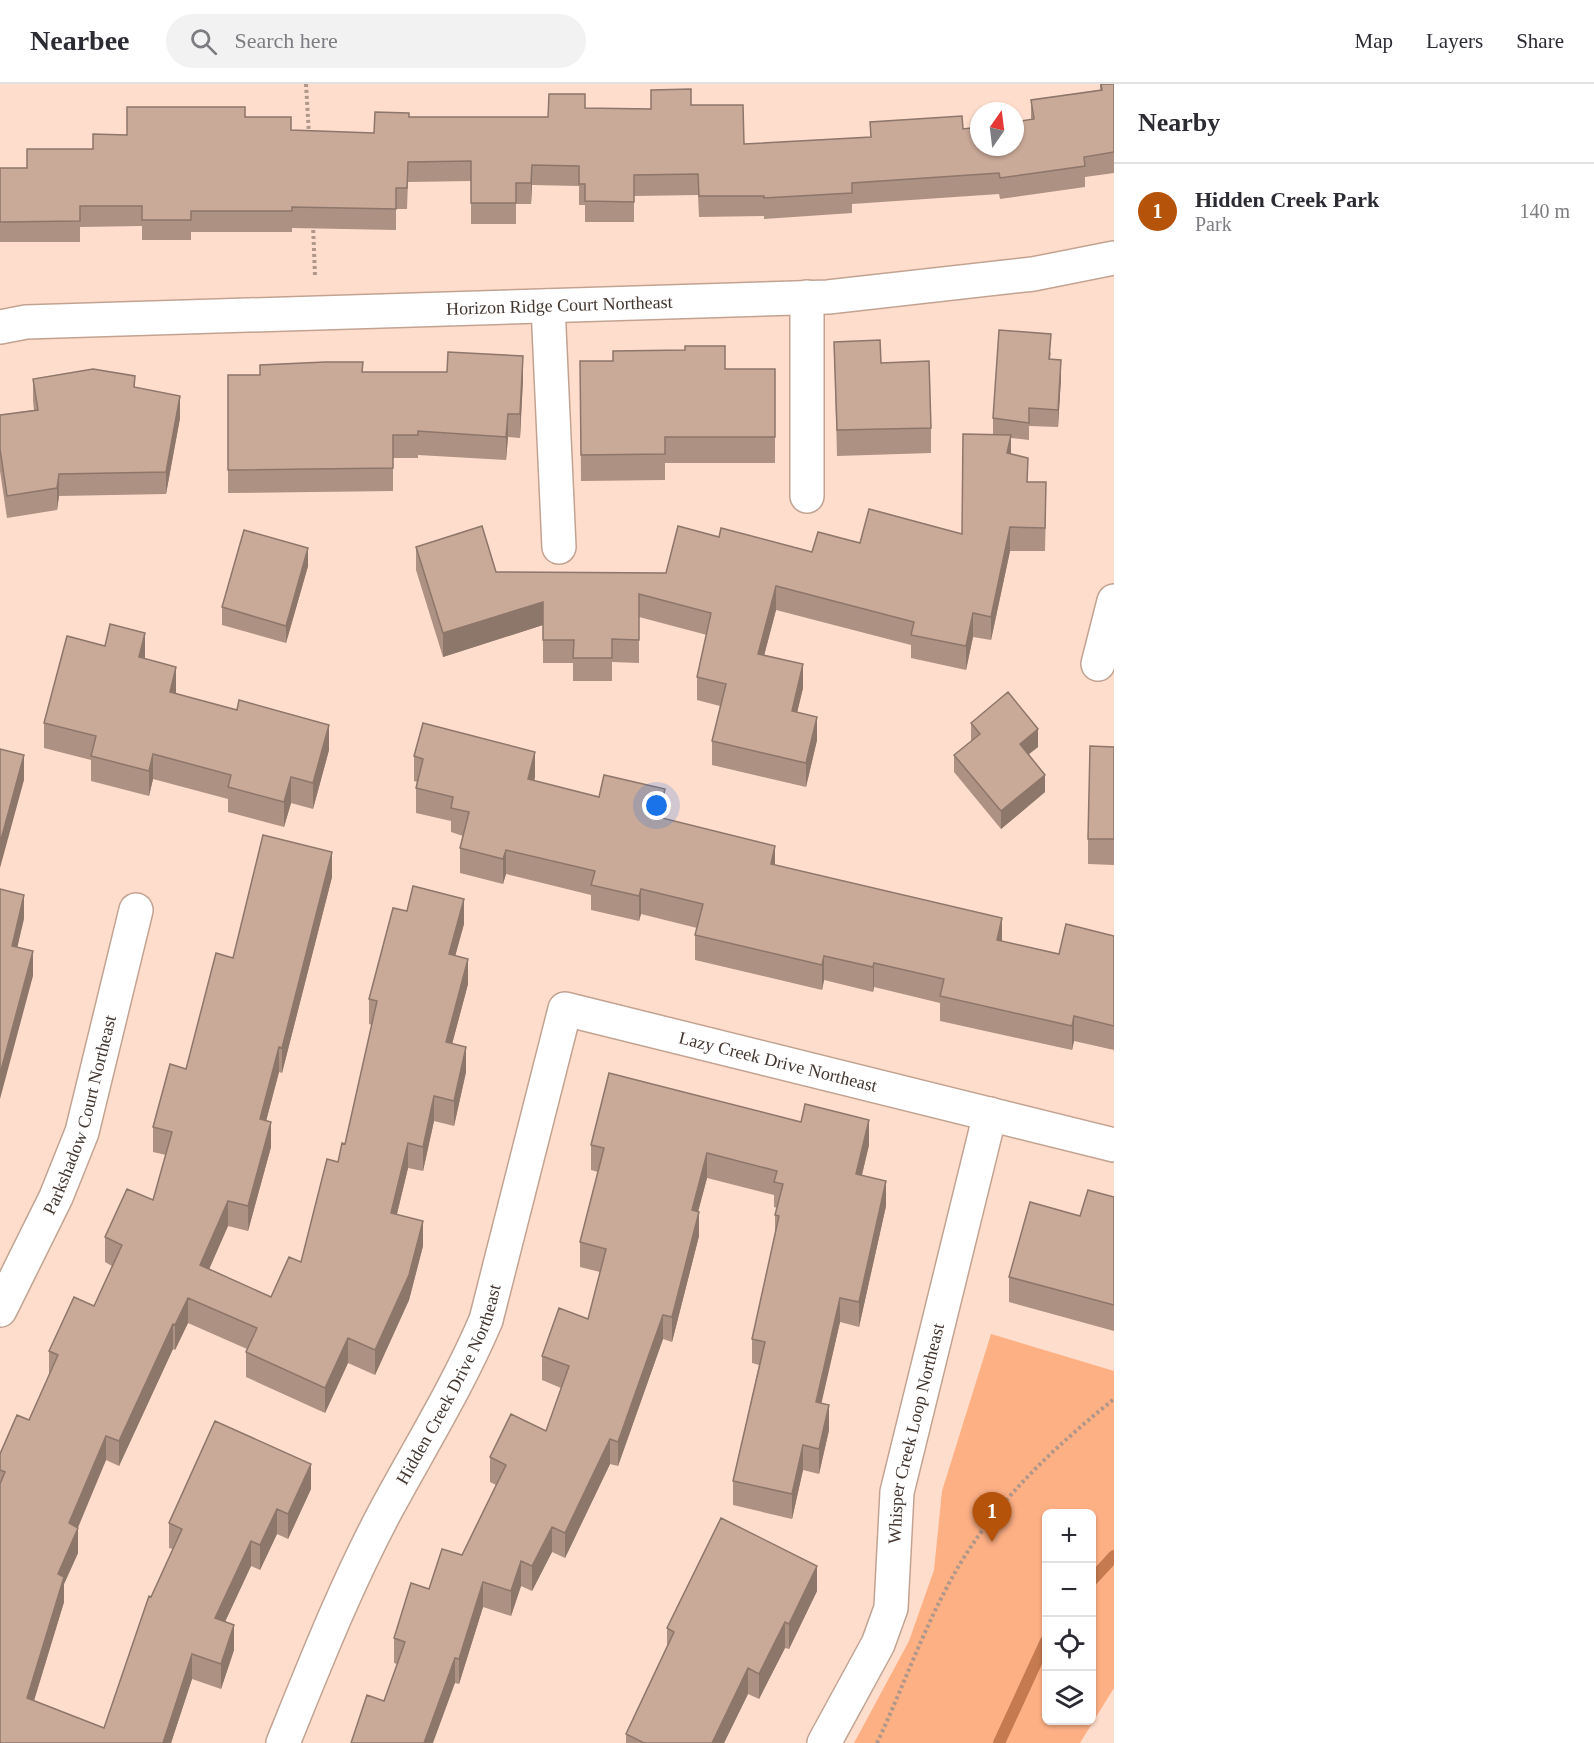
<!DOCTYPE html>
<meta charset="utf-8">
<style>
:root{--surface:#fff;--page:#f2f2f3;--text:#2b2b33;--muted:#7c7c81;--line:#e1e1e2;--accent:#b45309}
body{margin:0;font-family:Georgia,serif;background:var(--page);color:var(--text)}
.controls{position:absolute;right:18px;bottom:18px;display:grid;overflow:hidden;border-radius:9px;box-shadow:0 2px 4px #0004}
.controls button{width:54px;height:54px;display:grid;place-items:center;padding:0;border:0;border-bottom:2px solid var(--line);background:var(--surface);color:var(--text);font:30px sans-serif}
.compass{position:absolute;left:970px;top:18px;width:54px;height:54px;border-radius:50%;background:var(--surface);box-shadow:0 2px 4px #0004;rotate:14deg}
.you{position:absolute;left:657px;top:722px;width:21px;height:21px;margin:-15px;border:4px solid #fff;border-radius:50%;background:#1a73e8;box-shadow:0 0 0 9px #1a73e833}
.badge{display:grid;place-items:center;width:39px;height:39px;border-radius:50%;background:var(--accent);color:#fff;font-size:20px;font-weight:700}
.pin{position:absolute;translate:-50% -50px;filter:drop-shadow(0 2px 3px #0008)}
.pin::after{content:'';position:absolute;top:32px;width:21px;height:18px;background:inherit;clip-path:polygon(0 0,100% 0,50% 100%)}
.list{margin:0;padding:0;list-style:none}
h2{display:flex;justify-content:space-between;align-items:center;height:78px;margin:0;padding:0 24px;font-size:26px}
h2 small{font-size:20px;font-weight:400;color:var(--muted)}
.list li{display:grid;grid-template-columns:39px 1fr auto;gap:18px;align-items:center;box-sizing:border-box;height:96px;padding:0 24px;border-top:2px solid var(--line)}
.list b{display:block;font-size:22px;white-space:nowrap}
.list p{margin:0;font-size:20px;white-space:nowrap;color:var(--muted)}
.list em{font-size:20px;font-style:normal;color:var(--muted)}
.icon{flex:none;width:33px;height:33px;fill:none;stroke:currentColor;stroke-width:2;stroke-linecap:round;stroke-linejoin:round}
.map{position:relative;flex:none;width:1114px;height:1659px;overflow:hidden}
header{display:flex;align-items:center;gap:36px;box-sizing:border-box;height:84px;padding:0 30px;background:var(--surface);border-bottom:2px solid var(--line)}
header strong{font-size:28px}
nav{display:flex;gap:33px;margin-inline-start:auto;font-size:21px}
.search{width:420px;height:54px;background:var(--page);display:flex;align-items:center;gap:15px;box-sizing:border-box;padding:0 21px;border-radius:33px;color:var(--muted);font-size:22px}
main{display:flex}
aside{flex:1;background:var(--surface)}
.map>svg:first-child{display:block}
.green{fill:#feb085;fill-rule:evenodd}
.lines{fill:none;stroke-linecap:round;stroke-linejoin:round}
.stream{stroke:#c57a4f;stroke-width:12}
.minor-casing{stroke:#c2a392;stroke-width:36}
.path{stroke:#b0978a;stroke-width:4;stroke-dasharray:3 3;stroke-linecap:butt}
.minor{stroke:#fff;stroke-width:33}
.wall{fill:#ad9183}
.shaded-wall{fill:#8d766a}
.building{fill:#c9a998;stroke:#8d766a;stroke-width:1.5}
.labels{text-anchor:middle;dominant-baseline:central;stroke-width:5;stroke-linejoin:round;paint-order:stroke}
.street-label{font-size:18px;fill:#43362f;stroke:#fdc}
</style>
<header>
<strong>Nearbee</strong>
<div class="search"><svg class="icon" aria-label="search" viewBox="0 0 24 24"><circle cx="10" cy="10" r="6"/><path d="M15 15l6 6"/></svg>Search here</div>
<nav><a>Map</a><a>Layers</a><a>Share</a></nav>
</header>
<main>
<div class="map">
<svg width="1114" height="1659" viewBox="0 0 1114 1659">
<rect width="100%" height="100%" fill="#fdc"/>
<!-- green -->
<path class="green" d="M 991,1250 L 1114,1287 L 1114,1604 L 1080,1659 L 854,1659 L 909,1557 L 934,1486 L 942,1407 ZM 1046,1430 L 1092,1430 L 1092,1636 L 1046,1636 Z"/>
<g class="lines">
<!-- stream -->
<path class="stream" d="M 1092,1496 L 1114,1472
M 999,1659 L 1046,1557"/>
<!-- minor casing -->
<g class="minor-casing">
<g id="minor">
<path d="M 807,213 L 807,412"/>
<path d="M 548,222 L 559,463"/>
<path id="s1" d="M 0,243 L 26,238 L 828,213 L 1033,190 L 1114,174"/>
<path d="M 1098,580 L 1114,517"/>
<path id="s2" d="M 0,1226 L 56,1113 L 82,1048 L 136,826"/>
<path id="s3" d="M 283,1659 C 315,1580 346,1501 386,1426 C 420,1363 458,1302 486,1236 L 565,925 L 1114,1061"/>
<path id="s4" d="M 824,1659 L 878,1560 L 891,1524 L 897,1408 L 990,1030"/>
</g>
</g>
<!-- path -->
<path class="path" d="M 306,0 L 309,51
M 313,140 L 315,192
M 877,1659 C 901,1608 920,1554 946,1505 C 986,1427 1047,1369 1114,1315"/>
<!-- minor -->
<use href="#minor" class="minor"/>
</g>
<!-- wall -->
<path class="wall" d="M 1100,0 L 1114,0 L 1114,89 L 1085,93 L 1085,103 L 1000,115 L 999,110 L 852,120 L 852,129 L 764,135 L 764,132 L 699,133 L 698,111 L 634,112 L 634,138 L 585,138 L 585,121 L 579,121 L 579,102 L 532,101 L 531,120 L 516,120 L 516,140 L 471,140 L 471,97 L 408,98 L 407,125 L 396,125 L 396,146 L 292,144 L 292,148 L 191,148 L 191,156 L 142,156 L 142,142 L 80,143 L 80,158 L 0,158 L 0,84 L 27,84 L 93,65 L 127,51 L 245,33 L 291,46 L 374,49 L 409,33 L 548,33 L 585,24 L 651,25 L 691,21 L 744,60 L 870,53 L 870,38 L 963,45 L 1031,36 L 1031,16 L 1100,6 Z
M 834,258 L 881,279 L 931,344 L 931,369 L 837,372 Z
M 1051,268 L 1050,275 L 1061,294 L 1058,343 L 1029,342 L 1029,356 L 1011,354 L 1011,370 L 1028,398 L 1046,421 L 1045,467 L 1010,467 L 991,556 L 973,553 L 966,586 L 911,574 L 911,561 L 776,526 L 764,572 L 803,604 L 797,628 L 817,656 L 806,703 L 712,681 L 712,657 L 720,622 L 697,616 L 697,593 L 707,551 L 639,533 L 639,579 L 612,578 L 612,597 L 573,597 L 573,579 L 543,579 L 543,541 L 443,573 L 416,486 L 416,463 L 496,488 L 666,489 L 719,453 L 812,468 L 860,459 L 962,450 L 993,351 L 993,334 Z
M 580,277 L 725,285 L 775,285 L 775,379 L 665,379 L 665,396 L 581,397 Z
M 363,288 L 523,295 L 520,354 L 508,353 L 506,376 L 418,371 L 418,374 L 393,374 L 393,407 L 228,409 L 228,291 L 260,291 Z
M 33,295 L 135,303 L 180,334 L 166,410 L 59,412 L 57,426 L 7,434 L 0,387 L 0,331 L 34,326 L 33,317 Z
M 308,482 L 286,559 L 222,541 L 222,523 Z
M 145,574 L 176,608 L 176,609 L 329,666 L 313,725 L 291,719 L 284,743 L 228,728 L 228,715 L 153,695 L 149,712 L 91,697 L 91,676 L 44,664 L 44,639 Z
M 971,639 L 1038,663 L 1029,670 L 1045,708 L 1001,745 L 954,688 L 954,671 L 971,657 Z
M 1114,663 L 1114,781 L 1088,780 L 1088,755 Z
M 414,672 L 535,693 L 534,697 L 665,730 L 664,734 L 775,781 L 1002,857 L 1059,870 L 1114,852 L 1114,966 L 1074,957 L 1072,966 L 940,937 L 940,919 L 874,903 L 873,908 L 824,896 L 822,906 L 695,876 L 695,851 L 697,844 L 641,830 L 639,837 L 591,826 L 591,811 L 506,790 L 503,800 L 460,789 L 460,764 L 463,752 L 451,748 L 451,737 L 416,729 L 416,704 L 417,698 L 414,697 Z
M 332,793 L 282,989 L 279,988 L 266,1037 L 271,1063 L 248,1147 L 228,1142 L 209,1185 L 271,1213 L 301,1178 L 338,1078 L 345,1060 L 372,941 L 369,940 L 369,915 L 464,840 L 455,871 L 468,900 L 452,960 L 466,988 L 454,1042 L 434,1037 L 423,1087 L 408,1084 L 397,1130 L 423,1162 L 409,1216 L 375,1291 L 348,1279 L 325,1329 L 246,1293 L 246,1268 L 247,1265 L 188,1239 L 175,1266 L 173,1265 L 119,1382 L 106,1376 L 78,1444 L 78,1469 L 64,1500 L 64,1518 L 34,1617 L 104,1644 L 151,1513 L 173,1465 L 169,1464 L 169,1439 L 311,1405 L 288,1455 L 277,1450 L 260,1486 L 251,1482 L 225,1538 L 234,1566 L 221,1605 L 192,1595 L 171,1659 L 0,1659 L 0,1370 L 29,1336 L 49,1291 L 49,1267 L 94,1222 L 112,1182 L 105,1178 L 105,1153 L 153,1116 L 166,1071 L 153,1068 L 153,1043 L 186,985 L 233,874 Z
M 591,1061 L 869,1061 L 862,1091 L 886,1122 L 859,1243 L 840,1238 L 821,1319 L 829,1346 L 819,1390 L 803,1386 L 792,1435 L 733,1421 L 733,1397 L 759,1281 L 752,1279 L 752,1255 L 775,1150 L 775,1131 L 777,1124 L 774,1123 L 774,1111 L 707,1094 L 698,1127 L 699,1152 L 672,1258 L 663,1255 L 618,1382 L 610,1380 L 565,1474 L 552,1468 L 532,1507 L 521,1502 L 511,1532 L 483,1523 L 459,1600 L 455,1599 L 384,1617 L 397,1580 L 394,1579 L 394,1554 L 429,1505 L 462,1471 L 496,1401 L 490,1398 L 490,1373 L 546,1347 L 561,1304 L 542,1296 L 542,1272 L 588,1235 L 600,1188 L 580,1183 L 580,1158 L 598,1088 L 591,1086 Z
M 1114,1113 L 1114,1247 L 1009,1218 L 1009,1193 Z
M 817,1507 L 789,1565 L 785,1564 L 759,1615 L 748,1610 L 724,1659 L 626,1659 L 626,1650 L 667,1564 L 667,1544 Z"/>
<!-- shaded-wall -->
<path class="shaded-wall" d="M 532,81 L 532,101 L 531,120 L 531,99 Z
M 523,272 L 523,295 L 520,354 L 520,330 Z
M 1061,276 L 1061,294 L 1058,343 L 1058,326 Z
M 180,312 L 180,334 L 166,410 L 166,388 Z
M 508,330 L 508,353 L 506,376 L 506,353 Z
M 1011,351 L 1011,375 L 1007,369 Z
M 59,390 L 59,412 L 57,426 L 57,404 Z
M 1010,443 L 1010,467 L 991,556 L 991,533 Z
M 308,464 L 308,482 L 286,559 L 286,542 Z
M 776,502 L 776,526 L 758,594 L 758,570 Z
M 543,518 L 543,541 L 443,573 L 443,549 Z
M 973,529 L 973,553 L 966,586 L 966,562 Z
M 145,549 L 145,574 L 139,573 Z
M 803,580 L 803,604 L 792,650 L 792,627 Z
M 176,583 L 176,608 L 170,633 L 170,608 Z
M 817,633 L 817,656 L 806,703 L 806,679 Z
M 329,641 L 329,666 L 313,725 L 313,699 Z
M 1038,645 L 1038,663 L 1020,677 L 1020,660 Z
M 535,668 L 535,693 L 528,720 L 528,695 Z
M 153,670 L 153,695 L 149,712 L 149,687 Z
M 24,671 L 24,696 L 0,784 L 0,759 Z
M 1045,691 L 1045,708 L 1001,745 L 1001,727 Z
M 291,693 L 291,719 L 284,743 L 284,718 Z
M 665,705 L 665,730 L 658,757 L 658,733 Z
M 775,762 L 775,786 L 771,780 Z
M 506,766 L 506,790 L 503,800 L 503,775 Z
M 332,768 L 332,793 L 282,989 L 282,964 Z
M 641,805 L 641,830 L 639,837 L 639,812 Z
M 24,811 L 24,835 L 12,886 L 12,862 Z
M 464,815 L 464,840 L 449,895 L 449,870 Z
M 1002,834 L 1002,859 L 997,856 Z
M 33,867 L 33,892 L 0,1015 L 0,990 Z
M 824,872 L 824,896 L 822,906 L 822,881 Z
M 468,875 L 468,900 L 446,983 L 446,958 Z
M 874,879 L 874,903 L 873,908 L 873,883 Z
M 1074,932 L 1074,957 L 1072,966 L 1072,942 Z
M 279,963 L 279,988 L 260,1060 L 260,1035 Z
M 466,963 L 466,988 L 454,1042 L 454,1017 Z
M 434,1012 L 434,1037 L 423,1087 L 423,1063 Z
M 869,1036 L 869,1061 L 856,1115 L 856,1090 Z
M 271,1038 L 271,1063 L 248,1147 L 248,1122 Z
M 408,1059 L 408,1084 L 391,1154 L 391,1129 Z
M 707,1069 L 707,1094 L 692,1151 L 692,1126 Z
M 886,1097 L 886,1122 L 859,1243 L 859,1218 Z
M 228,1117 L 228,1142 L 200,1206 L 200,1181 Z
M 699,1128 L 699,1152 L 672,1258 L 672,1233 Z
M 423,1137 L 423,1162 L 409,1216 L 375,1291 L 375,1266 Z
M 188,1214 L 188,1239 L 175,1266 L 175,1241 Z
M 840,1214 L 840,1238 L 816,1343 L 816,1318 Z
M 663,1231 L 663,1255 L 618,1382 L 618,1358 Z
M 173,1240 L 173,1265 L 119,1382 L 119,1357 Z
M 348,1254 L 348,1279 L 325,1329 L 325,1304 Z
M 829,1321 L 829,1346 L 819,1390 L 819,1365 Z
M 106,1352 L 106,1376 L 69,1464 L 69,1439 Z
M 610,1355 L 610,1380 L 565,1474 L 565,1449 Z
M 803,1361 L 803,1386 L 792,1435 L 792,1410 Z
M 311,1380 L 311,1405 L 288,1455 L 288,1430 Z
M 277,1425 L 277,1450 L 260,1486 L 260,1461 Z
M 552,1443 L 552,1468 L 532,1507 L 532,1482 Z
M 78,1444 L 78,1469 L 64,1500 L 64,1518 L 27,1639 L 27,1614 L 58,1490 Z
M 251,1457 L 251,1482 L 215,1559 L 215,1534 Z
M 521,1477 L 521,1502 L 511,1532 L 511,1507 Z
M 817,1482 L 817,1507 L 789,1565 L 789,1540 Z
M 483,1498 L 483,1523 L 459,1600 L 459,1575 Z
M 785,1538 L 785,1564 L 759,1615 L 759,1590 Z
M 234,1541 L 234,1566 L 221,1605 L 221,1580 Z
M 192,1570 L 192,1595 L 171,1659 L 163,1659 Z
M 455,1574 L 455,1599 L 433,1659 L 424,1659 Z
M 748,1584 L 748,1610 L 724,1659 L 712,1659 Z"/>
<!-- building -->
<path class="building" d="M 1101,0 L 1114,0 L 1114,68 L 1084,73 L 1085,82 L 1000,94 L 999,89 L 852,99 L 852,109 L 764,114 L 764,112 L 699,112 L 698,90 L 634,91 L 634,118 L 585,117 L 585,100 L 579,100 L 579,82 L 532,81 L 531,99 L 516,99 L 516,119 L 471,119 L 471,77 L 408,78 L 407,104 L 396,104 L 396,125 L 292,123 L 292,127 L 191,127 L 191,136 L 142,136 L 142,122 L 80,122 L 80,137 L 0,138 L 0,84 L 27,84 L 27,65 L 93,65 L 93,50 L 127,51 L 127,23 L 245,23 L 245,33 L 291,33 L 291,46 L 374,49 L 375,28 L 409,29 L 409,33 L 548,33 L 549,10 L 585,10 L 585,24 L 651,25 L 651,6 L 691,5 L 691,21 L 743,21 L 744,60 L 871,53 L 870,38 L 962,32 L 963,45 L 979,43 L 979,63 L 1015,63 L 1015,38 L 1034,35 L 1031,16 L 1102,6 Z
M 999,246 L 1051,250 L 1049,275 L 1061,276 L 1058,326 L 1029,324 L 1029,339 L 993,334 Z
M 880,256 L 881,279 L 929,277 L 931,344 L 837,346 L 834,258 Z
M 685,262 L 725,262 L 725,285 L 775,285 L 775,353 L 665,353 L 665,370 L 581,371 L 580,277 L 613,277 L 613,267 L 685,266 Z
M 448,268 L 523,272 L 520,330 L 508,330 L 506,353 L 418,347 L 418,351 L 393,351 L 393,384 L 228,386 L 228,291 L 260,291 L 260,281 L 325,278 L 363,278 L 362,288 L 447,288 Z
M 93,285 L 135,292 L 134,303 L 180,312 L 166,388 L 59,390 L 57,404 L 7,412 L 0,365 L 0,331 L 38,326 L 33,295 Z
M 963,350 L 1011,351 L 1007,369 L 1028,374 L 1027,398 L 1046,398 L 1045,444 L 1010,443 L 991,533 L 973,529 L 966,562 L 911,551 L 914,538 L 776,502 L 758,570 L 803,580 L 792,627 L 817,633 L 806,679 L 712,657 L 726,600 L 697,593 L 711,529 L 639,510 L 639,556 L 612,555 L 612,574 L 573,574 L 574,556 L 543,556 L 543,518 L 443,549 L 416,463 L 482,442 L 496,488 L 666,489 L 678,442 L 719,453 L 721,444 L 812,468 L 818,448 L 860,459 L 869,425 L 962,450 Z
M 244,446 L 308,464 L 286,542 L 222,523 Z
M 110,540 L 145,549 L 139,573 L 176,583 L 170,608 L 237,626 L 239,616 L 329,641 L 313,699 L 291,693 L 284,718 L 228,703 L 231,691 L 153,670 L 149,687 L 91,672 L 96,652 L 44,639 L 67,552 L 105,562 Z
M 1008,608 L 1038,645 L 1020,660 L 1045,691 L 1001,727 L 954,671 L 980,650 L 971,639 Z
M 423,639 L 535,668 L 528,695 L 599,713 L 604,691 L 665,705 L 658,733 L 775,762 L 771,780 L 1002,834 L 997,856 L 1059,870 L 1066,840 L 1114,852 L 1114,942 L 1074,932 L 1072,942 L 940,912 L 944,895 L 874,879 L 873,883 L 824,872 L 822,881 L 695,851 L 703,820 L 641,805 L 639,812 L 591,801 L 595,787 L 506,766 L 503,775 L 460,764 L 469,728 L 451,724 L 453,713 L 416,704 L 423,675 L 414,672 Z
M 1090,662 L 1114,663 L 1114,755 L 1088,755 Z
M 0,665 L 24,671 L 0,759 Z
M 263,751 L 332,768 L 282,964 L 279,963 L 260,1035 L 271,1038 L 248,1122 L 228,1117 L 200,1181 L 271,1213 L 289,1173 L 301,1178 L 327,1075 L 338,1078 L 342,1059 L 345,1060 L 377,917 L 369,915 L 393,824 L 407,827 L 413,802 L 464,815 L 449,870 L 468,875 L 446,958 L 466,963 L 454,1017 L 434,1012 L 423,1063 L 408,1059 L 391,1129 L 423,1137 L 409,1191 L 375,1266 L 348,1254 L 325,1304 L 246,1268 L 257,1244 L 188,1214 L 175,1241 L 173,1240 L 119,1357 L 106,1352 L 69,1439 L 78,1444 L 58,1490 L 64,1493 L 27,1614 L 104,1644 L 149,1512 L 151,1513 L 182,1445 L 169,1439 L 215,1337 L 311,1380 L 288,1430 L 277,1425 L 260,1461 L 251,1457 L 215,1534 L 234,1541 L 221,1580 L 192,1570 L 163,1659 L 0,1659 L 0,1400 L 5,1388 L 0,1386 L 0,1370 L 17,1331 L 29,1336 L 58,1271 L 49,1267 L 74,1213 L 94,1222 L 122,1161 L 105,1153 L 127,1105 L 153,1116 L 172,1048 L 153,1043 L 170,980 L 186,985 L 216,869 L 233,874 Z
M 0,805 L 24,811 L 12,862 L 33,867 L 0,990 Z
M 609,989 L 801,1038 L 805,1020 L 869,1036 L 856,1090 L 886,1097 L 859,1218 L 840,1214 L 816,1318 L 829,1321 L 819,1365 L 803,1361 L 792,1410 L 733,1397 L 765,1258 L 752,1255 L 779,1132 L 775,1131 L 783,1100 L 774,1098 L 777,1087 L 707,1069 L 692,1126 L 699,1128 L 672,1233 L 663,1231 L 618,1358 L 610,1355 L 565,1449 L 552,1443 L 532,1482 L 521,1477 L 511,1507 L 483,1498 L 459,1575 L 455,1574 L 424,1659 L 351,1659 L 367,1611 L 384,1617 L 405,1558 L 394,1554 L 411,1499 L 429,1505 L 442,1465 L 462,1471 L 506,1381 L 490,1373 L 511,1330 L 546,1347 L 569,1282 L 542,1272 L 559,1224 L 588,1235 L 606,1165 L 580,1158 L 604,1064 L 591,1061 Z
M 1088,1106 L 1114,1113 L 1114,1221 L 1009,1193 L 1030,1118 L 1080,1132 Z
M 721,1434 L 817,1482 L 789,1540 L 785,1538 L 759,1590 L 748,1584 L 712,1659 L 644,1659 L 626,1650 L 674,1548 L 667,1544 Z"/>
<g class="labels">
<!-- street labels -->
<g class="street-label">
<text stroke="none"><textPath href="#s1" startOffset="560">Horizon Ridge Court Northeast</textPath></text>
<text stroke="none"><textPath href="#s3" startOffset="1010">Lazy Creek Drive Northeast</textPath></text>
<text stroke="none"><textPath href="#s2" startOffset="212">Parkshadow Court Northeast</textPath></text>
<text stroke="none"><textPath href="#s3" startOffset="396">Hidden Creek Drive Northeast</textPath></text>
<text stroke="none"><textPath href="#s4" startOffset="328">Whisper Creek Loop Northeast</textPath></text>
</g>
</g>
</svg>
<div class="controls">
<button>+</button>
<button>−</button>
<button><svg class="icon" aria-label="locate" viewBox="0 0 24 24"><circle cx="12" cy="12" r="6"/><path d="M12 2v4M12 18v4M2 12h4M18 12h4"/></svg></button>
<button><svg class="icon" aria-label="layers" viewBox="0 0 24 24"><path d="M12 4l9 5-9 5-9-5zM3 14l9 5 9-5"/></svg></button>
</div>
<svg class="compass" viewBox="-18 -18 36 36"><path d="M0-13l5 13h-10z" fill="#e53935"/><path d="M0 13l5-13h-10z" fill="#7c7c81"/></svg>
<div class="you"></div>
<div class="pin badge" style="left:992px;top:1458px">1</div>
</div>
<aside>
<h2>Nearby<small></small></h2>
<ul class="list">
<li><span class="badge">1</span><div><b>Hidden Creek Park</b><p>Park</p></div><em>140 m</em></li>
</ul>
</aside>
</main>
